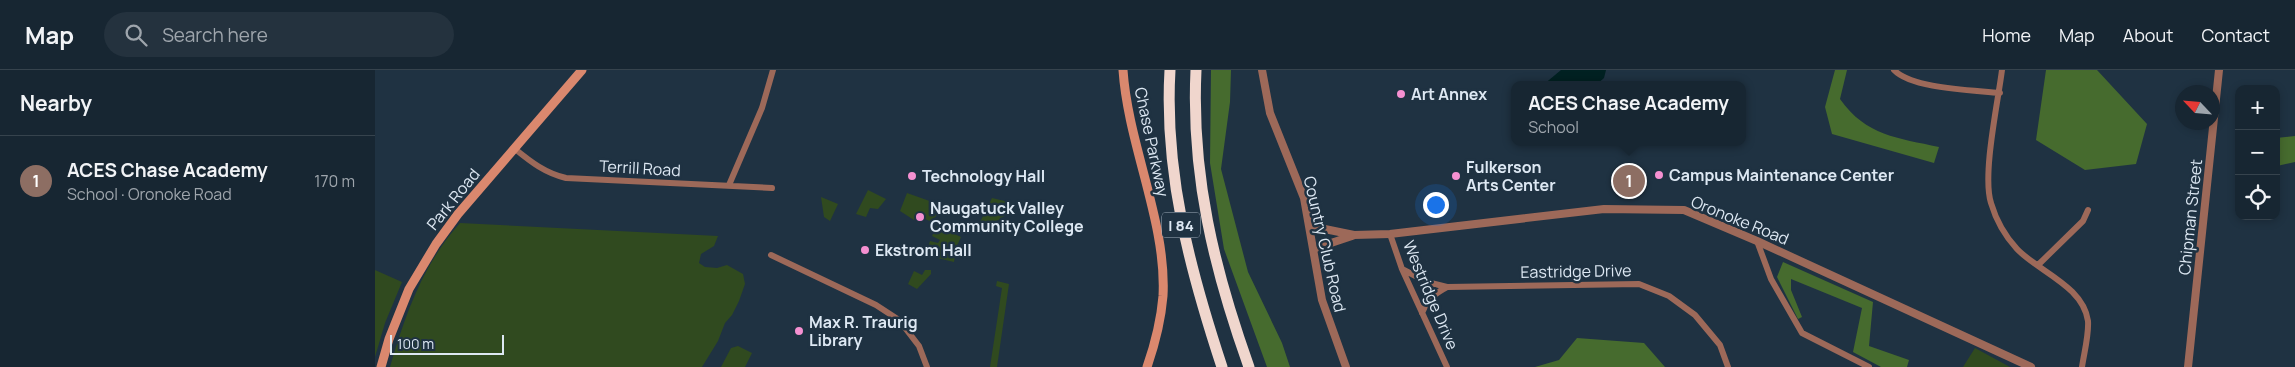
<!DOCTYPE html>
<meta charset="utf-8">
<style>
:root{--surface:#172632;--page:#24323e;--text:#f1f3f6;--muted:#9ea5ac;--line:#36434d;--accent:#f590d1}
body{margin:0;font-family:Manrope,sans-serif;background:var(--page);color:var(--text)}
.controls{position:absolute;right:15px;top:15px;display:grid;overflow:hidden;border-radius:10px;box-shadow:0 2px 8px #0003}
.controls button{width:45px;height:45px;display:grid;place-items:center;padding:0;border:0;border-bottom:1px solid var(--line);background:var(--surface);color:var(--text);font:25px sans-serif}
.compass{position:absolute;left:1800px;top:15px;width:45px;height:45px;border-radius:50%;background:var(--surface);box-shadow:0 2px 8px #0003;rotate:296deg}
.scale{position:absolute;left:15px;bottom:12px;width:114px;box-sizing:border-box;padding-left:5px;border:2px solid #dde8f3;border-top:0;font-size:14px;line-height:18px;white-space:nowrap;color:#dde8f3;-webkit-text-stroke:4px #1f3242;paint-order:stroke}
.you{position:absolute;left:1060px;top:134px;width:18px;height:18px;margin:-12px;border:4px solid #fff;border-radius:50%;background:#1a73e8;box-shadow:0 0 0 8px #1a73e833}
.badge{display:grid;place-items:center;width:32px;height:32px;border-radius:50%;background:var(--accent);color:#fff;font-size:16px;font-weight:700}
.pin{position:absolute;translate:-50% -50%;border:2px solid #fff;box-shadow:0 1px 5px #0006}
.popup{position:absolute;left:1136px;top:11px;width:235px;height:65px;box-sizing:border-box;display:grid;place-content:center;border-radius:10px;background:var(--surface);filter:drop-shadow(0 1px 4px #0005);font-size:16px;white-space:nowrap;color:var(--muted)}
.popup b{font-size:19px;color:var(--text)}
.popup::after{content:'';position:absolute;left:50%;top:100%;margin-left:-10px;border:10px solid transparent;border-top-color:var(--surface)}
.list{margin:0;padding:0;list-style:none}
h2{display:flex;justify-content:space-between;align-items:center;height:65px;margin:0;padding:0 20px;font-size:21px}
h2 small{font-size:16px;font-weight:400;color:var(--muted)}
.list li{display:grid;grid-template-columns:32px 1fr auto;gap:15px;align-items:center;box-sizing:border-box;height:90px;padding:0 20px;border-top:1px solid var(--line)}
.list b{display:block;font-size:19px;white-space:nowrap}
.list p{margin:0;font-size:16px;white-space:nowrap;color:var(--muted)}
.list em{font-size:16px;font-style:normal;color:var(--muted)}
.icon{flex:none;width:28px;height:28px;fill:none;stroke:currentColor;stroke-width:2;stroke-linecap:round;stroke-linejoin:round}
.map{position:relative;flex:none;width:1920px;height:297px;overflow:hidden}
header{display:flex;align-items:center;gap:30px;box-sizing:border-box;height:70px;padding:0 25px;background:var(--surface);border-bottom:1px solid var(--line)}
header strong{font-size:24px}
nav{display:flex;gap:28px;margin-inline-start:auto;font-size:18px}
.search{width:350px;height:45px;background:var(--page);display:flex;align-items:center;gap:12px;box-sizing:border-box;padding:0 18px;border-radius:28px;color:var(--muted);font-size:19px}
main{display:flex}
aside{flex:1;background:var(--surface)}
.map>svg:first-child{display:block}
.green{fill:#304a1f}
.forest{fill:#466b2e}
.water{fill:#002122}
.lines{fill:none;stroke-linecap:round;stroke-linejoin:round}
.minor{stroke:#9d6959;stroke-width:6}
.tertiary{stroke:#9d6959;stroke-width:8}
.secondary{stroke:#da886e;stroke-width:9}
.motorway{stroke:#f0d6cd;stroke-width:11}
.poi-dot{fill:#f590d1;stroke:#1f3242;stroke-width:2}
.labels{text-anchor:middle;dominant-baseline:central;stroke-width:5;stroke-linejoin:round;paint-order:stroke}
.shield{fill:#1f3242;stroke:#a4b1be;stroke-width:1}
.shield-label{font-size:15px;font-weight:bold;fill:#dde8f3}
.poi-label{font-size:16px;font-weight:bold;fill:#dde8f3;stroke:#1f3242;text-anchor:start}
.street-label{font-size:16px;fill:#dde8f3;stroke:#1f3242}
</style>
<header>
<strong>Map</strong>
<div class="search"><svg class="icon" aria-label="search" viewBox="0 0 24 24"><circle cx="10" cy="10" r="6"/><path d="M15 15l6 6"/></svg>Search here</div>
<nav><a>Home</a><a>Map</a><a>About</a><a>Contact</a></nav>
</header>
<main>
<aside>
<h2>Nearby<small></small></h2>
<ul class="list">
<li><span class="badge" style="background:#8d6e63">1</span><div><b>ACES Chase Academy</b><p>School · Oronoke Road</p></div><em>170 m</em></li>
</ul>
</aside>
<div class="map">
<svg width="1920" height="297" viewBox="0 0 1920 297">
<rect width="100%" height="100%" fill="#1f3242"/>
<!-- green -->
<path class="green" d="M 493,120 L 511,129 L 503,139 L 495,138 L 491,147 L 481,144 Z
M 532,123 L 563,134 L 565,140 L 557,152 L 541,145 L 539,150 L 525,141 Z
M 446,127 L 463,134 L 455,151 L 449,147 Z
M 617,128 L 642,134 C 630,146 622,155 604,154 Z
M 85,153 L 343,166 L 339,176 L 326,184 L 324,193 L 330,197 L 342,198 L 352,195 L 368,204 L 370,214 L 364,231 L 357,245 L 350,253 L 343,271 L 327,297 L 15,297 C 30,245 48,194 85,153 Z
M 562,156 L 586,167 L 581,178 L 579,192 L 550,185 L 555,171 L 563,173 L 565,170 L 557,166 Z
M 0,200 L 27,212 L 10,253 L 0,287 Z
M 550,200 L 556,200 L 556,204 L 542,219 L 533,214 L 539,201 L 547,205 Z
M 622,211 L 634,214 L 622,297 L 615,297 L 627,218 L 621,216 Z
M 363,276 L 377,283 L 370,297 L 346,297 L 356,278 Z
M 1600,278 L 1635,297 L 1588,297 Z"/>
<!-- forest -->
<path class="forest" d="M 836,0 L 856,0 L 855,32 L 846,99 L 873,202 L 907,273 L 915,297 L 892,297 L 849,179 L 835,93 Z
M 1460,0 L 1472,0 L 1465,29 C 1491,66 1523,68 1564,77 L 1559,93 L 1457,64 L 1450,37 Z
M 1671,0 L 1722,0 L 1772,54 L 1761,94 L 1710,100 L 1661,70 Z
M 1920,66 L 1920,92 L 1902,96 L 1901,99 L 1901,68 Z
M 1408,192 L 1498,232 L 1494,276 L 1534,290 L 1532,297 L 1506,297 L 1478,282 L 1487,238 L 1416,209 L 1416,220 L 1427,247 L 1423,249 L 1402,207 Z
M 1202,268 L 1269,273 L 1290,297 L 1160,297 L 1184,290 Z"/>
<!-- water -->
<path class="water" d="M 1186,0 L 1231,0 L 1229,8 L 1221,15 L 1168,15 Z"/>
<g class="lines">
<!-- minor -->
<path class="minor" d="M 1519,0 C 1537,19 1598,20 1625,23
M 1627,0 C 1623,32 1607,105 1616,133 C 1621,150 1630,166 1642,179 C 1664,202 1708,216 1713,251 C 1714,265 1709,283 1707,297
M 140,79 C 156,92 170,103 191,108 L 397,118
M 354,115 L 387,38 L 398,0
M 1015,164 L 1027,199 L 1072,297
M 1382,171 L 1396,209 L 1427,263 L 1494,297
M 396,185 L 501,235 L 524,250 L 544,276 L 552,297
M 1663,195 L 1708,151 L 1713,140
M 1027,199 L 1052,212 L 1072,217
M 1047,243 C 1053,229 1059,224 1072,217 L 1264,214 L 1294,226 L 1320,245 L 1345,275 L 1353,297"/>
<!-- tertiary -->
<path class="tertiary" d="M 887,0 L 895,43 L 929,128 L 947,230 L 971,297
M 935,156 L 979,165 L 1015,164 L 1229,139 L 1309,140 L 1382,171 L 1656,297
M 938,179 L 977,166
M 1813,297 L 1844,0"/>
<!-- secondary -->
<path class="secondary" d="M 748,0 C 753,75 792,153 788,226 C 786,250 780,274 772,297
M 6,297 L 14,269 L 34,219 L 61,174 L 83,144 L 207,0"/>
<!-- motorway -->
<path class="motorway" d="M 795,0 C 789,103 815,200 847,297
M 821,0 C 816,105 839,199 874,297"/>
</g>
<!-- markers -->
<g class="poi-dot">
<circle cx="1026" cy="24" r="5"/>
<circle cx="1284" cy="105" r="5"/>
<circle cx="537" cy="106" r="5"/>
<circle cx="1081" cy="106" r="5"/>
<circle cx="545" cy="147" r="5"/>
<circle cx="490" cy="180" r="5"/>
<circle cx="424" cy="261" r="5"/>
</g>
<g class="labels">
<!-- shield labels -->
<rect class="shield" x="787" y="142.5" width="38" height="25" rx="4"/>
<g class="shield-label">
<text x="806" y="155">I 84</text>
</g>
<!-- poi labels -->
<g class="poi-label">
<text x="1036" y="24">Art Annex</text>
<text x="1091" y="97">Fulkerson<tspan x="1091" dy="18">Arts Center</tspan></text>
<text x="1294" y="105">Campus Maintenance Center</text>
<text x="547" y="106">Technology Hall</text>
<text x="555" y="138">Naugatuck Valley<tspan x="555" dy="18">Community College</tspan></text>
<text x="500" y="180">Ekstrom Hall</text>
<text x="434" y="252">Max R. Traurig<tspan x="434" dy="18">Library</tspan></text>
</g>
<!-- street labels -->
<g class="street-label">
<text transform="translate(777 72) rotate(78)">Chase Parkway</text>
<text transform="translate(265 98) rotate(3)">Terrill Road</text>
<text transform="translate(78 129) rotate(-51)">Park Road</text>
<text transform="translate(1815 147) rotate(-84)">Chipman Street</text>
<text transform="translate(1365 150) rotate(22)">Oronoke Road</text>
<text transform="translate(950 174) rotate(77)">Country Club Road</text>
<text transform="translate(1201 201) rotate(-1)">Eastridge Drive</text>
<text transform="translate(1056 225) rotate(67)">Westridge Drive</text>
</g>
</g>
</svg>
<div class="controls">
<button>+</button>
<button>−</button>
<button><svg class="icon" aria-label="locate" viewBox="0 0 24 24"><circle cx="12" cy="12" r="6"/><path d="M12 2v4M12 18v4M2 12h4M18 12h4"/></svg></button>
</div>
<svg class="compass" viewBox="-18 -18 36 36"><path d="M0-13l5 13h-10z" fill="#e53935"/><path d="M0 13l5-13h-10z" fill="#9ea5ac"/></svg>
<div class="scale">100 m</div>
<div class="you"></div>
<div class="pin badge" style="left:1254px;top:111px;background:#8d6e63">1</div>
<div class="popup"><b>ACES Chase Academy</b>School</div>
</div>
</main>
